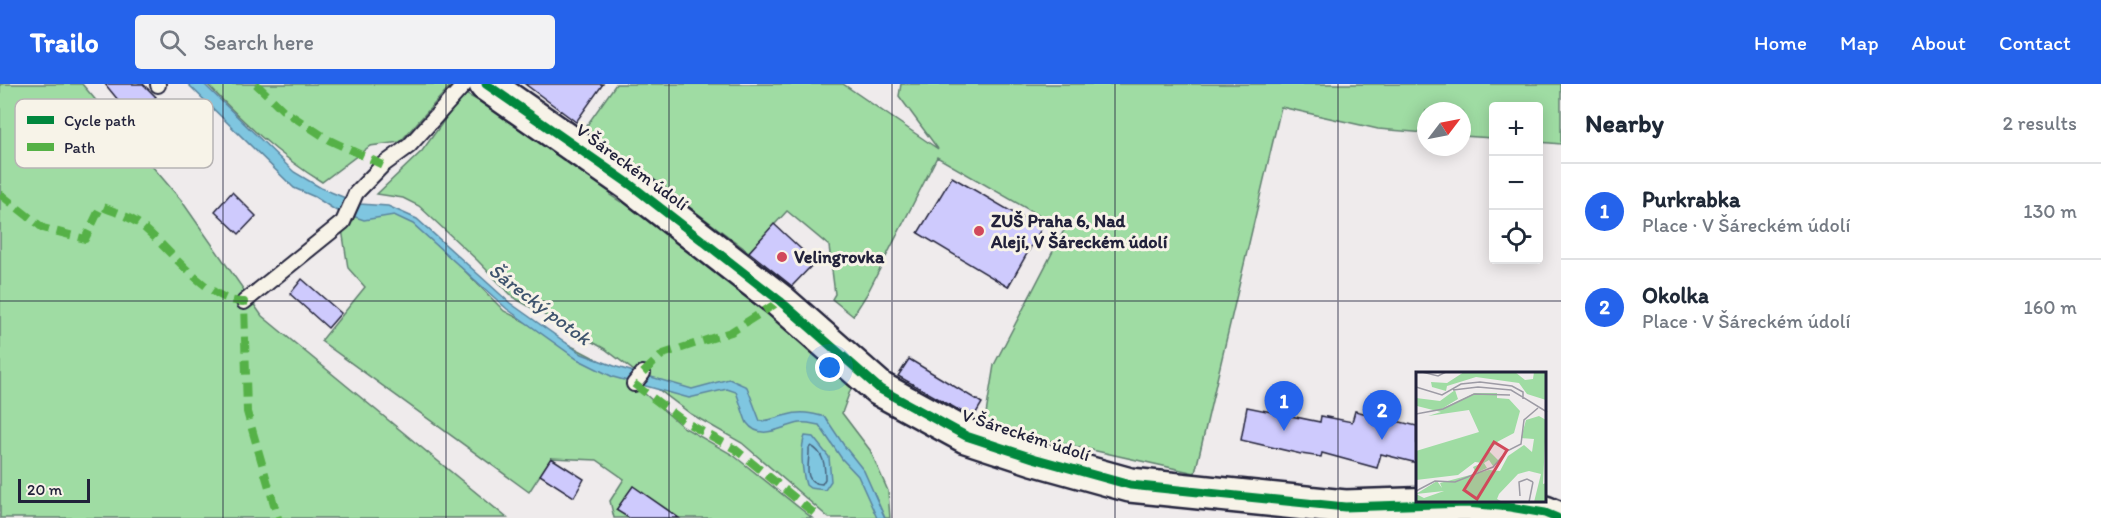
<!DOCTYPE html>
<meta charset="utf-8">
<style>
:root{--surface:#fff;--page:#f2f2f3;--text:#1f2937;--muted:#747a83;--line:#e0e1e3;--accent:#2563eb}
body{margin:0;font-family:Itim,sans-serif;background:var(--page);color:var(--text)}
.controls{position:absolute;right:18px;top:18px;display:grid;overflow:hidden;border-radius:6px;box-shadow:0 3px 15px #0003}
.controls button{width:54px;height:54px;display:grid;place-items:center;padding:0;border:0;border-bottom:2px solid var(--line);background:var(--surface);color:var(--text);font:30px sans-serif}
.compass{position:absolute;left:1417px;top:18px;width:54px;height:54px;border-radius:50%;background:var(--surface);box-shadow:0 3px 15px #0003;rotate:58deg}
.scale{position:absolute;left:18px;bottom:15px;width:72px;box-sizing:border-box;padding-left:6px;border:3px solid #22223b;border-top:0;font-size:16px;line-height:21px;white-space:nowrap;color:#22223b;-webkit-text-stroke:4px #f7f3e8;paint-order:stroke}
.you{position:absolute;left:830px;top:284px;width:21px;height:21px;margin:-15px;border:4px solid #fff;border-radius:50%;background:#1a73e8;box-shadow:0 0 0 9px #1a73e833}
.badge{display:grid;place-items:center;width:39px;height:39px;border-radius:50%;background:var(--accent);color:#fff;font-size:20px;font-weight:700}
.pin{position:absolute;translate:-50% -50px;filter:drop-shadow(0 2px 3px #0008)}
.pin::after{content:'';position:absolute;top:32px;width:21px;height:18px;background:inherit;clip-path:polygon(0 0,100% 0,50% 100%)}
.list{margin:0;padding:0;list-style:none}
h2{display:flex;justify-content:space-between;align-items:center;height:78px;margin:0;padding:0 24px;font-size:26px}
h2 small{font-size:20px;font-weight:400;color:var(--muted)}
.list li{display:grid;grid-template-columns:39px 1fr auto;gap:18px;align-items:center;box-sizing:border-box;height:96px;padding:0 24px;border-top:2px solid var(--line)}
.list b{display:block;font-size:22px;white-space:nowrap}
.list p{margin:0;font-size:20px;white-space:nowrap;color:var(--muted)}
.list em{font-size:20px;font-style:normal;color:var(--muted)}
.icon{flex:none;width:33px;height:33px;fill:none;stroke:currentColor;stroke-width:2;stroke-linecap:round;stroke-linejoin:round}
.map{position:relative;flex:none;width:1561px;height:434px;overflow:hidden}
header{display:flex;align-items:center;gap:36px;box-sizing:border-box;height:84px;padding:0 30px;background:var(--accent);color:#fff}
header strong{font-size:28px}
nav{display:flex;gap:33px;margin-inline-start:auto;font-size:21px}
.search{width:420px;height:54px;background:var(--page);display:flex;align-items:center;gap:15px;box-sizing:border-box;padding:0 21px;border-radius:6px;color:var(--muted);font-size:22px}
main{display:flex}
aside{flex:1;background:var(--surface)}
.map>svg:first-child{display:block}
.green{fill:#9fdca3;stroke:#607f6f;stroke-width:1.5}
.water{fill:#7fc6e0;stroke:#5a849e;stroke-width:1.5}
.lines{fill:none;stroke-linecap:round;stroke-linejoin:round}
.shore{stroke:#47647d;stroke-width:1.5}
.building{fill:#cecafd;stroke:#22223b;stroke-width:1.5}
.lane-casing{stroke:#22223b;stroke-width:18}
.secondary-casing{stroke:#22223b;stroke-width:38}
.lane{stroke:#f7f3e8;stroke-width:14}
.secondary{stroke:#f7f3e8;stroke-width:33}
.quiet{stroke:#55b146;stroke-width:8;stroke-dasharray:15 8;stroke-linecap:butt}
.cycleway-casing{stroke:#f7f3e8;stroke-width:13}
.cycleway{stroke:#00873e;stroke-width:9}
.grid{fill:none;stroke:#22223b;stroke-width:1.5;stroke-opacity:0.55}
.poi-dot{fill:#d1495b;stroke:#f7f3e8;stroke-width:2}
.labels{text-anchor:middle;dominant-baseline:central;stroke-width:6;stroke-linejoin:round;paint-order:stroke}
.street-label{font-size:18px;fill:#22223b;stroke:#f7f3e8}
.poi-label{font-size:18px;font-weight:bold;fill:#22223b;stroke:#f7f3e8;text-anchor:start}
.water-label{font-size:20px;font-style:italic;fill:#3e536d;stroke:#f7f3e8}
.inset-road{fill:none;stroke:#9d9ba5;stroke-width:1.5}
.view{fill:#d1495b;fill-opacity:0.15;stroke:#d1495b;stroke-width:3}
.inset-edge{fill:none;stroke:#22223b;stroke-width:3}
.key{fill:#f7f3e8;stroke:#b7b4b4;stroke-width:1.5}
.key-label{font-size:16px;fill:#22223b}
</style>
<header>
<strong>Trailo</strong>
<div class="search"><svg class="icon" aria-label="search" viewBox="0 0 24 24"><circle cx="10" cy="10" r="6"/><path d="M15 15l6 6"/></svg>Search here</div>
<nav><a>Home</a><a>Map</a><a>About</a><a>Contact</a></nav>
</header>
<main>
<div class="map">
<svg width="1561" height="434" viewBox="0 0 1561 434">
<rect width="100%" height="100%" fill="#efebec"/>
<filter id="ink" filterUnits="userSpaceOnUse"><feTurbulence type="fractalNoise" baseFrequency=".0167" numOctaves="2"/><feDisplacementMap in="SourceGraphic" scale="12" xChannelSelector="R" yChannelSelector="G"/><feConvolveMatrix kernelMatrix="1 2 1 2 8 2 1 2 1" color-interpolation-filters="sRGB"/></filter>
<g filter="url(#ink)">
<!-- green -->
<path class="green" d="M 0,0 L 82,0 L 181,116 L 262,232 L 507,434 L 0,434 Z
M 207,0 L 452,0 L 400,58 L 370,62 L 322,98 C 278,71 242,37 207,0 Z
M 616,0 L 843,0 L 938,65 L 899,12 L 901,0 L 1561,0 L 1561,60 L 1539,58 L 1538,22 L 1494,22 L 1493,54 L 1462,52 L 1462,27 L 1426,27 L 1426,49 L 1378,45 L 1281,23 L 1195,389 L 984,342 L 994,281 L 1064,146 L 937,73 L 867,210 L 853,232 L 832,215 L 835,210 L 829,162 L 787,127 L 749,168 L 648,92 L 591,53 L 587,41 Z
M 464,9 L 576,70 L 613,105 L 610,111 L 621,118 L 625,113 L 854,296 L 842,329 L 870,366 L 888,407 L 890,434 L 829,434 L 742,359 L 691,330 L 605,265 L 514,214 L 477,176 L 419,122 L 403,114 L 377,110 L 422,67 Z
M 358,128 L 407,132 L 462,184 L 504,227 L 598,276 L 637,303 L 683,343 L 733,371 L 812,434 L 663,434 L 668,426 L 633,402 L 617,425 L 629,434 L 614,434 L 610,417 L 624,395 L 597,376 L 551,374 L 529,408 L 321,257 L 365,203 L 348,184 L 342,145 Z"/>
<!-- water -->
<path class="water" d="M 188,0 L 204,0 L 294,88 L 321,104 L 360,120 L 388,122 L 417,135 L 510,219 L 582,270 L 617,283 L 692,305 L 729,295 L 747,303 L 760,337 C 773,337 775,333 787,331 C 801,327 811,329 825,333 L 845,363 L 864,387 L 885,434 L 877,434 L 858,392 L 842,375 L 819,341 C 813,340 806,338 800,339 C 782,342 761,358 747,339 C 745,336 739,315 736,308 L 727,305 L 689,314 L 613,293 L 577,275 L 507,225 L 413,140 L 394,131 L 364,136 L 335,126 L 315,113 L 294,104 Z
M 805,352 L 813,353 L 829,373 L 831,397 L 825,406 L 810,404 L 806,401 C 802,388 800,364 805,352 Z"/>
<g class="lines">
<!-- shore -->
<path class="shore" d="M 811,362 C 824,369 825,381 825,395 L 822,400 C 801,399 810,379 809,364 Z"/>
</g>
<!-- building -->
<path class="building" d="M 105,0 L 143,0 L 156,13 L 132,33 Z
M 525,0 L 603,0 L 576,38 Z
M 952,93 L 1041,145 L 1008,203 L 918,149 Z
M 232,108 L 256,132 L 239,150 L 215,127 Z
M 774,140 L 815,178 L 792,202 L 749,168 Z
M 302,195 L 341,229 L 328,244 L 290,210 Z
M 909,275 L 982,319 L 973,334 L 898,292 Z
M 1247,323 L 1320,338 L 1321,332 L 1352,338 L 1355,327 L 1417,342 L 1417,379 L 1381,370 L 1377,384 L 1322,369 L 1321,373 L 1301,370 L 1241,356 Z
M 551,374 L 584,395 L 574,413 L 540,391 Z
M 633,402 L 679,434 L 629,434 L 616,426 Z"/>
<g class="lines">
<!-- lane casing -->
<g class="lane-casing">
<path id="lane" d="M 158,1 L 158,0
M 244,218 L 343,138 L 356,109 L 383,81 L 409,62 L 465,0
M 634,300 L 643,289"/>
</g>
<!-- secondary casing -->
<g class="secondary-casing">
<path id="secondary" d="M 486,0 L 631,101 L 780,217 L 880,305 L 966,352 L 1033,374 L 1130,401 L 1345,423 L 1467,419 L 1510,423 L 1545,429 L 1557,434"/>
</g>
<!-- lane -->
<use href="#lane" class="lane"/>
<!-- secondary -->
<use href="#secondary" class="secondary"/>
<!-- quiet -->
<path class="quiet" d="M 256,0 L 283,26 L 329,56 L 383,81
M 0,110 L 43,144 L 85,155 L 101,122 C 114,128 131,133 142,142 C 168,163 209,219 244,218 L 247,328 L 278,434
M 643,289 L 663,270 L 731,248 L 780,217
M 634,300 L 685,338 L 735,365 L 820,434"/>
<!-- cycleway casing -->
<g class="cycleway-casing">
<path id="cycleway" d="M 486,0 L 631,101 L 780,217 L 880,305 L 966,352 L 1033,374 L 1130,401 L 1345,423 L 1467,419 L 1510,423 L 1545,429 L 1557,434"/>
</g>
<!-- cycleway -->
<use href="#cycleway" class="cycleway"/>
</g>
</g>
<!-- grid -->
<path class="grid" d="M 223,0 L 223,434M 446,0 L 446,434M 669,0 L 669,434M 892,0 L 892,434M 1115,0 L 1115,434M 1338,0 L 1338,434M 0,217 L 1561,217"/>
<!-- markers -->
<g class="poi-dot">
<circle cx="979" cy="147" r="6"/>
<circle cx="782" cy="173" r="6"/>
</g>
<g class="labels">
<!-- street labels -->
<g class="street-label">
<text transform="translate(632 83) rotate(36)">V Šáreckém údolí</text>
<text transform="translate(1026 351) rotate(18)">V Šáreckém údolí</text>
</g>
<!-- poi labels -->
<g class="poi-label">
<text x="991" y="137">ZUŠ Praha 6, Nad<tspan x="991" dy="21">Alejí, V Šáreckém údolí</tspan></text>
<text x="794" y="173">Velingrovka</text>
</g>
<!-- water labels -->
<g class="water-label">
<text transform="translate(540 220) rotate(37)">Šárecký potok</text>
</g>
</g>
<!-- overview -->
<g transform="translate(1416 288)">
<rect width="130" height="130" fill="#efebec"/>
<path d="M 48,0 L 99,0 L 109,8 L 117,7 L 118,0 L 130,0 L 130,28 L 111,22 L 103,11 L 60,5 L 31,14 L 30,19 L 16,15 L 15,10 L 31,11 ZM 39,18 L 42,27 L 27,36 L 59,21 L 81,21 L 81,26 L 93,27 L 104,39 L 98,61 L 81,70 L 73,79 L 83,89 L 77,94 L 73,88 L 68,91 L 71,96 L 60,101 L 57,95 L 66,91 L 59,90 L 42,103 L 0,108 L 0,79 L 63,60 L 53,38 L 12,44 L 25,40 L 1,34 L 0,26 L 24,29 ZM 123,44 L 130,48 L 127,112 L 130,111 L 130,130 L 118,130 L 125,102 L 113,99 L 102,102 L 83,122 L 81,127 L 87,130 L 0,130 L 0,122 L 8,126 L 28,119 L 0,122 L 21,109 L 26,116 L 24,111 L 73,98 L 84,99 L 92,84 L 108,73 L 116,80 L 118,67 L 105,66 L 110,48 Z" fill="#9fdca3"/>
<path class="inset-road" d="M 6,0 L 22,4 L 30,0M 0,15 L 26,23 L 45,12 L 64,10 L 96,14 L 107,20 L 107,27M 37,18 L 62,15 L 95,18 L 131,40M 0,42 L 27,37 L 58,22 L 94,23M 0,119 L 19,109 L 39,110 L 77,95 L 91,79 L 105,72 L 108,48 L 122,36M 104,124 L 103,110 L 111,107 L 117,110M 113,130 L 117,110"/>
<path class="view" d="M 78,70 L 91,78 L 61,127 L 48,118 Z"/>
<rect width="130" height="130" class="inset-edge"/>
</g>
<!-- legend -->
<rect x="15" y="15" width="198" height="69" rx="9" class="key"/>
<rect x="27" y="32" width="27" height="8" fill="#00873e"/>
<rect x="27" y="59" width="27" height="8" fill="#55b146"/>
<g class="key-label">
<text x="64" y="42">Cycle path</text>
<text x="64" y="69">Path</text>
</g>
</svg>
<div class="controls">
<button>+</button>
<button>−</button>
<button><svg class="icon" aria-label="locate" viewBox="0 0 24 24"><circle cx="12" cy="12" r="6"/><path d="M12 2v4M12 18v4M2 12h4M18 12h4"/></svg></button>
</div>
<svg class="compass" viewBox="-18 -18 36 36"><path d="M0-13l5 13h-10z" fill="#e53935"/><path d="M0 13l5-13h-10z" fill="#747a83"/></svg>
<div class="scale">20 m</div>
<div class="you"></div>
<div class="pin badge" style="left:1284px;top:347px">1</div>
<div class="pin badge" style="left:1382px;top:356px">2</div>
</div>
<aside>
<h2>Nearby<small>2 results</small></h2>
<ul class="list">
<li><span class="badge">1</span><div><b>Purkrabka</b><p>Place · V Šáreckém údolí</p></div><em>130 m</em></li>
<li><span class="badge">2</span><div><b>Okolka</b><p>Place · V Šáreckém údolí</p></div><em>160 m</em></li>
</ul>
</aside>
</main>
